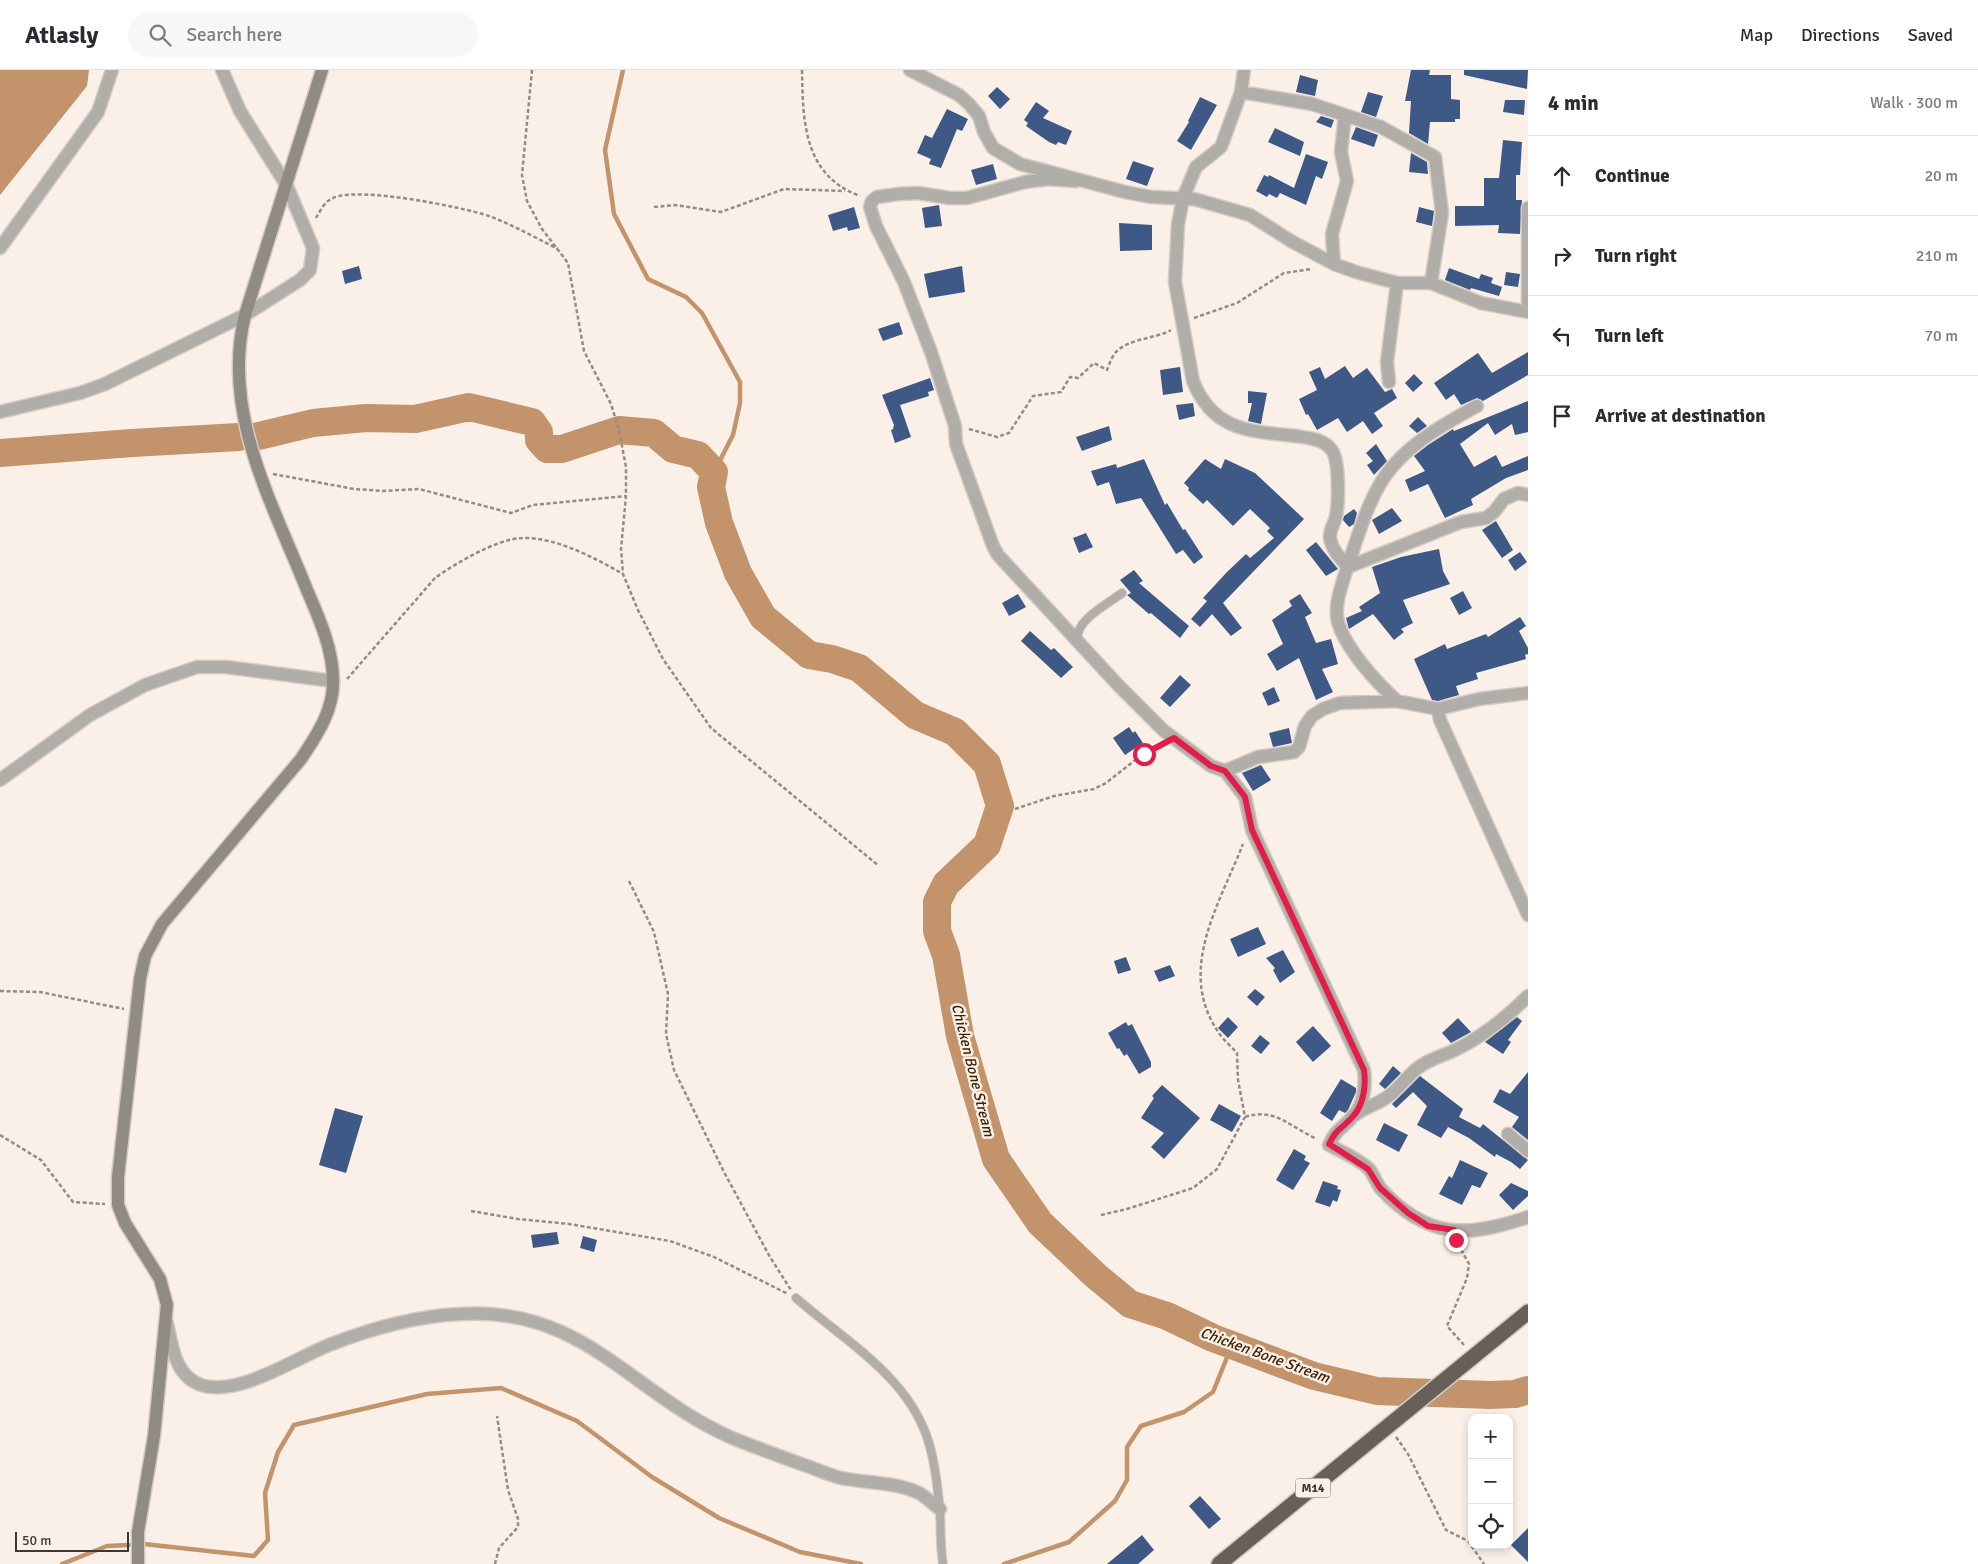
<!DOCTYPE html>
<meta charset="utf-8">
<style>
:root{--surface:#fff;--page:#f7f7f7;--text:#2b2b33;--muted:#7c7c81;--line:#e1e1e2}
body{margin:0;font-family:Signika,sans-serif;background:var(--page);color:var(--text)}
.controls{position:absolute;right:15px;bottom:15px;display:grid;overflow:hidden;border-radius:10px;box-shadow:0 2px 8px #0003}
.controls button{width:45px;height:45px;display:grid;place-items:center;padding:0;border:0;border-bottom:1px solid var(--line);background:var(--surface);color:var(--text);font:25px sans-serif}
.scale{position:absolute;left:15px;bottom:12px;width:114px;box-sizing:border-box;padding-left:5px;border:2px solid #3c3835;border-top:0;font-size:14px;line-height:18px;white-space:nowrap;color:#3c3835;-webkit-text-stroke:4px #faf0e8;paint-order:stroke}
.stop{position:absolute;width:15px;height:15px;margin:-11px;border:4px solid #e11d48;border-radius:50%;background:#fff}
.stop.end{background:#e11d48;border-color:#fff;box-shadow:0 1px 5px #0008}
.list{margin:0;padding:0;list-style:none}
h2{display:flex;justify-content:space-between;align-items:center;height:65px;margin:0;padding:0 20px;font-size:21px}
h2 small{font-size:16px;font-weight:400;color:var(--muted)}
.list li{display:grid;grid-template-columns:32px 1fr auto;gap:15px;align-items:center;box-sizing:border-box;height:80px;padding:0 20px;border-top:1px solid var(--line)}
.list b{display:block;font-size:19px;white-space:nowrap}
.list em{font-size:16px;font-style:normal;color:var(--muted)}
.icon{flex:none;width:28px;height:28px;fill:none;stroke:currentColor;stroke-width:2;stroke-linecap:round;stroke-linejoin:round}
.map{position:relative;flex:none;width:1528px;height:1494px;overflow:hidden}
header{display:flex;align-items:center;gap:30px;box-sizing:border-box;height:70px;padding:0 25px;background:var(--surface);border-bottom:1px solid var(--line)}
header strong{font-size:24px}
nav{display:flex;gap:28px;margin-inline-start:auto;font-size:18px}
.search{width:350px;height:45px;background:var(--page);display:flex;align-items:center;gap:12px;box-sizing:border-box;padding:0 18px;border-radius:28px;color:var(--muted);font-size:19px}
main{display:flex}
aside{flex:1;background:var(--surface)}
.map>svg:first-child{display:block}
.water{fill:#c3946c}
.lines{fill:none;stroke-linecap:round;stroke-linejoin:round}
.stream{stroke:#c3946c;stroke-width:4.5}
.river{stroke:#c3946c;stroke-width:28}
.building{fill:#3e5985}
.lane-casing{stroke:#d4cbc4;stroke-width:10}
.street-casing{stroke:#d4cbc4;stroke-width:15}
.secondary-casing{stroke:#d4cbc4;stroke-width:15}
.highway-casing{stroke:#d4cbc4;stroke-width:18}
.path{stroke:#928c86;stroke-width:2.5;stroke-dasharray:4 2.5;stroke-linecap:butt}
.lane{stroke:#b1ada9;stroke-width:8}
.street{stroke:#b1ada9;stroke-width:12}
.secondary{stroke:#918b86;stroke-width:12}
.highway{stroke:#675f58;stroke-width:15}
.route{stroke:#e11d48;stroke-width:6}
.labels{text-anchor:middle;dominant-baseline:central;stroke-width:5;stroke-linejoin:round;paint-order:stroke}
.shield{fill:#faf0e8;stroke:#756f6b;stroke-width:1}
.shield-label{font-size:12px;font-weight:bold;fill:#3c3835}
.water-label{font-size:15px;font-style:italic;fill:#3f2000;stroke:#faf0e8}
</style>
<header>
<strong>Atlasly</strong>
<div class="search"><svg class="icon" aria-label="search" viewBox="0 0 24 24"><circle cx="10" cy="10" r="6"/><path d="M15 15l6 6"/></svg>Search here</div>
<nav><a>Map</a><a>Directions</a><a>Saved</a></nav>
</header>
<main>
<div class="map">
<svg width="1528" height="1494" viewBox="0 0 1528 1494">
<rect width="100%" height="100%" fill="#faf0e8"/>
<!-- water -->
<path class="water" d="M 0,0 L 89,0 L 87,16 L 0,125 Z"/>
<g class="lines">
<!-- stream -->
<path class="stream" d="M 623,0 L 605,80 L 614,144 L 648,209 L 686,227 L 702,243 L 740,312 L 740,333 L 733,365 L 714,402
M 144,1474 L 254,1486 L 268,1470 L 265,1423 L 278,1382 L 294,1355 L 427,1324 L 501,1318 L 577,1351 L 652,1407 L 719,1448 L 800,1482 L 861,1494
M 62,1494 L 107,1476 L 129,1475
M 1004,1494 L 1069,1472 L 1115,1431 L 1127,1410 L 1127,1377 L 1141,1356 L 1184,1342 L 1213,1322 L 1232,1275"/>
<!-- river -->
<path class="river" d="M 255,367 L 313,353 L 366,348 L 415,349 L 469,337 L 532,352 L 539,362 L 539,370 L 547,379 L 562,379 L 619,360 L 654,363 L 673,379 L 698,385 L 714,402 L 711,417 L 719,453 L 738,503 L 763,547 L 809,585 L 832,589 L 859,598 L 915,645 L 955,662 L 987,694 L 1000,736 L 987,775 L 946,814 L 937,832 L 937,861 L 946,885 L 960,966 L 996,1089 L 1040,1153 L 1096,1206 L 1130,1234 L 1167,1246 L 1213,1268 L 1314,1306 L 1377,1321 L 1490,1325 L 1515,1324 L 1528,1320
M 0,383 L 132,373 L 239,367"/>
</g>
<!-- building -->
<path class="building" d="M 1411,0 L 1430,0 L 1429,5 L 1451,5 L 1451,29 L 1460,30 L 1460,49 L 1455,49 L 1455,52 L 1430,52 L 1428,74 L 1409,63 L 1411,31 L 1405,31 Z
M 1464,0 L 1528,0 L 1527,19 L 1464,5 Z
M 1300,5 L 1318,10 L 1315,26 L 1296,22 Z
M 997,17 L 1010,29 L 1000,39 L 988,26 Z
M 1368,22 L 1383,26 L 1376,47 L 1361,42 Z
M 1200,27 L 1217,35 L 1191,80 L 1177,71 L 1189,52 L 1188,51 Z
M 1505,30 L 1525,30 L 1524,45 L 1503,42 Z
M 1036,32 L 1049,41 L 1043,48 L 1072,61 L 1066,75 L 1058,72 L 1056,75 L 1049,72 L 1026,56 L 1028,53 L 1024,50 Z
M 947,39 L 968,49 L 962,61 L 957,59 L 941,98 L 929,94 L 931,89 L 917,83 L 925,65 L 932,68 Z
M 1321,46 L 1334,50 L 1331,58 L 1316,52 Z
M 1356,57 L 1378,65 L 1374,77 L 1351,69 Z
M 1275,58 L 1304,72 L 1300,86 L 1268,72 Z
M 1503,70 L 1522,72 L 1520,105 L 1516,105 L 1516,130 L 1522,130 L 1520,164 L 1498,163 L 1499,155 L 1455,156 L 1455,136 L 1484,136 L 1484,108 L 1499,108 Z
M 1411,83 L 1427,92 L 1428,104 L 1409,102 Z
M 1306,84 L 1328,92 L 1322,109 L 1316,106 L 1306,135 L 1280,123 L 1277,128 L 1269,124 L 1267,127 L 1256,121 L 1264,105 L 1268,107 L 1269,105 L 1294,118 Z
M 1133,91 L 1154,98 L 1147,116 L 1126,109 Z
M 993,94 L 997,109 L 976,115 L 971,100 Z
M 939,135 L 942,156 L 925,158 L 922,138 Z
M 854,137 L 860,158 L 848,161 L 847,157 L 833,161 L 828,145 Z
M 1419,137 L 1434,141 L 1432,156 L 1416,152 Z
M 1119,153 L 1152,155 L 1152,180 L 1120,181 Z
M 359,196 L 362,209 L 345,214 L 342,201 Z
M 962,196 L 965,222 L 929,228 L 924,204 Z
M 1449,198 L 1479,209 L 1481,204 L 1493,208 L 1491,213 L 1502,217 L 1499,226 L 1471,218 L 1470,220 L 1445,210 Z
M 1506,202 L 1520,204 L 1518,217 L 1504,215 Z
M 899,252 L 903,264 L 883,271 L 878,259 Z
M 1528,282 L 1528,305 L 1483,331 L 1477,328 L 1461,335 L 1454,324 L 1446,330 L 1434,313 L 1478,283 L 1492,303 Z
M 1345,296 L 1353,308 L 1367,298 L 1385,322 L 1392,319 L 1397,328 L 1374,343 L 1383,356 L 1372,364 L 1363,351 L 1347,362 L 1338,348 L 1317,360 L 1308,344 L 1306,345 L 1299,329 L 1317,320 L 1309,302 L 1320,297 L 1325,309 Z
M 1180,297 L 1183,322 L 1163,325 L 1160,300 Z
M 1414,304 L 1423,313 L 1413,322 L 1405,313 Z
M 930,308 L 934,320 L 928,322 L 929,326 L 900,335 L 911,367 L 895,373 L 891,360 L 893,359 L 894,355 L 882,325 Z
M 1248,321 L 1267,323 L 1261,354 L 1248,351 L 1252,333 L 1248,333 Z
M 1528,331 L 1528,362 L 1515,365 L 1512,354 L 1495,365 L 1488,353 L 1460,374 L 1474,397 L 1496,385 L 1502,397 L 1528,386 L 1528,400 L 1506,408 L 1471,429 L 1473,435 L 1445,448 L 1428,414 L 1410,422 L 1405,410 L 1425,401 L 1414,386 L 1428,375 L 1453,359 L 1454,361 Z
M 1193,333 L 1195,346 L 1179,350 L 1176,335 Z
M 1418,347 L 1427,356 L 1417,363 L 1409,356 Z
M 1109,356 L 1112,370 L 1082,381 L 1076,367 Z
M 1376,374 L 1387,391 L 1374,405 L 1367,395 L 1373,391 L 1366,383 Z
M 1144,389 L 1165,435 L 1167,433 L 1183,460 L 1185,459 L 1203,487 L 1194,494 L 1183,480 L 1176,484 L 1141,428 L 1116,434 L 1109,412 L 1097,416 L 1091,401 L 1116,394 L 1117,398 Z
M 1205,389 L 1221,399 L 1225,389 L 1255,403 L 1304,449 L 1223,533 L 1242,558 L 1231,566 L 1212,544 L 1200,557 L 1191,549 L 1207,531 L 1203,528 L 1227,502 L 1246,484 L 1250,488 L 1274,468 L 1267,461 L 1270,458 L 1250,439 L 1233,456 L 1207,430 L 1203,434 L 1188,420 L 1189,418 L 1184,413 Z
M 1392,438 L 1402,451 L 1379,464 L 1372,450 Z
M 1354,439 L 1357,443 L 1354,454 L 1349,457 L 1343,450 L 1344,446 Z
M 1496,451 L 1513,480 L 1502,488 L 1482,460 Z
M 1086,463 L 1093,477 L 1079,483 L 1073,468 Z
M 1316,472 L 1338,499 L 1326,506 L 1306,480 Z
M 1439,479 L 1443,501 L 1450,514 L 1403,530 L 1413,553 L 1401,559 L 1404,562 L 1394,570 L 1373,544 L 1349,559 L 1346,548 L 1362,541 L 1359,537 L 1380,523 L 1372,497 L 1401,487 Z
M 1520,482 L 1527,492 L 1515,501 L 1508,490 Z
M 1134,500 L 1143,511 L 1139,513 L 1189,556 L 1180,568 L 1151,543 L 1149,544 L 1127,525 L 1131,523 L 1120,510 Z
M 1463,521 L 1472,538 L 1459,545 L 1450,528 Z
M 1018,524 L 1026,537 L 1009,546 L 1002,533 Z
M 1300,524 L 1312,543 L 1305,547 L 1316,573 L 1331,569 L 1338,594 L 1322,599 L 1333,622 L 1316,630 L 1299,588 L 1277,601 L 1267,584 L 1283,574 L 1272,550 L 1292,536 L 1289,531 Z
M 1520,547 L 1526,556 L 1519,561 L 1528,578 L 1528,584 L 1525,585 L 1526,589 L 1476,603 L 1478,609 L 1456,616 L 1459,625 L 1438,631 L 1432,630 L 1414,589 L 1445,574 L 1447,579 L 1486,564 L 1488,567 Z
M 1030,561 L 1051,580 L 1054,578 L 1073,597 L 1061,608 L 1021,571 Z
M 1180,605 L 1191,615 L 1170,637 L 1160,628 Z
M 1274,617 L 1280,631 L 1268,636 L 1262,623 Z
M 1129,657 L 1133,663 L 1135,661 L 1143,673 L 1125,685 L 1113,668 Z
M 1289,658 L 1292,673 L 1273,677 L 1269,663 Z
M 1261,695 L 1271,710 L 1253,721 L 1242,703 Z
M 1258,857 L 1266,874 L 1238,887 L 1230,869 Z
M 1283,880 L 1295,902 L 1280,913 L 1273,900 L 1275,898 L 1266,888 Z
M 1126,887 L 1131,900 L 1118,904 L 1114,891 Z
M 1170,895 L 1175,906 L 1159,912 L 1154,901 Z
M 1255,919 L 1265,927 L 1257,936 L 1247,927 Z
M 1228,947 L 1238,957 L 1228,968 L 1218,958 Z
M 1517,947 L 1522,951 L 1508,970 L 1511,972 L 1503,984 L 1485,972 Z
M 1458,948 L 1471,962 L 1451,973 L 1442,963 Z
M 1126,952 L 1128,956 L 1132,954 L 1151,992 L 1151,997 L 1139,1004 L 1127,984 L 1124,986 L 1119,978 L 1117,979 L 1108,963 Z
M 1313,956 L 1331,976 L 1313,992 L 1296,972 Z
M 1260,965 L 1270,973 L 1261,984 L 1251,976 Z
M 1393,996 L 1401,1003 L 1385,1019 L 1379,1014 Z
M 1528,1002 L 1528,1070 L 1512,1057 L 1519,1047 L 1493,1032 L 1500,1019 L 1510,1024 Z
M 1420,1006 L 1463,1039 L 1459,1047 L 1480,1058 L 1483,1054 L 1528,1090 L 1520,1099 L 1511,1092 L 1496,1084 L 1495,1087 L 1469,1068 L 1448,1057 L 1441,1068 L 1417,1055 L 1427,1036 L 1413,1022 L 1396,1038 L 1392,1034 Z
M 1341,1009 L 1356,1018 L 1356,1022 L 1348,1040 L 1345,1043 L 1339,1040 L 1332,1051 L 1320,1043 Z
M 1162,1015 L 1200,1048 L 1164,1089 L 1151,1077 L 1164,1063 L 1141,1048 L 1154,1028 L 1152,1026 Z
M 1219,1034 L 1241,1046 L 1232,1062 L 1210,1050 Z
M 335,1038 L 363,1046 L 346,1103 L 319,1095 Z
M 1384,1053 L 1408,1065 L 1399,1082 L 1376,1070 Z
M 1294,1079 L 1306,1086 L 1304,1090 L 1310,1093 L 1293,1120 L 1276,1110 Z
M 1460,1090 L 1488,1103 L 1480,1118 L 1472,1115 L 1462,1135 L 1439,1124 L 1449,1106 L 1452,1108 Z
M 1323,1111 L 1338,1116 L 1337,1119 L 1341,1120 L 1337,1132 L 1333,1130 L 1330,1137 L 1315,1132 Z
M 1511,1113 L 1528,1121 L 1528,1126 L 1513,1140 L 1499,1125 Z
M 557,1162 L 559,1174 L 533,1178 L 531,1165 Z
M 583,1166 L 597,1170 L 594,1182 L 580,1178 Z
M 1200,1426 L 1221,1449 L 1209,1459 L 1189,1436 Z
M 1528,1458 L 1528,1492 L 1511,1475 Z
M 1142,1465 L 1154,1480 L 1138,1494 L 1107,1494 Z"/>
<g class="lines">
<!-- lane casing -->
<g class="lane-casing">
<path id="lane" d="M 1078,571 C 1073,551 1108,534 1122,523
M 796,1228 C 847,1273 915,1310 931,1381 C 936,1400 938,1421 940,1441 C 941,1459 940,1477 943,1494"/>
</g>
<!-- street casing -->
<g class="street-casing">
<path id="street" d="M 910,0 L 959,25 L 969,34 L 979,46 L 984,62 L 993,78 L 1020,94 L 1125,122 L 1151,127 L 1194,129 L 1250,145 L 1291,171 L 1334,194 L 1356,202 L 1397,213 L 1431,213 L 1481,233 L 1528,242
M 1244,0 L 1241,22 L 1221,77 L 1196,97 L 1183,128 L 1178,154 L 1175,212 L 1193,311 C 1213,361 1249,361 1296,366 C 1309,368 1323,369 1331,379 C 1340,389 1339,437 1335,450 C 1333,456 1329,462 1330,468 C 1332,480 1340,488 1348,497
M 1241,22 L 1312,34 L 1381,57 L 1435,87 L 1442,143 L 1431,213
M 1076,111 L 1048,109 L 1025,112 L 967,128 L 950,128 L 918,123 L 898,124 L 877,127 L 872,131 L 870,137 L 876,156 L 904,212 L 931,282 L 955,356 L 956,374 L 993,476 L 998,485 L 1119,616 L 1163,660 L 1211,696 L 1225,701 L 1258,687 L 1294,682 L 1299,677 L 1305,656 L 1312,646 L 1323,639 L 1340,633 L 1397,631 L 1438,639 L 1479,629 L 1528,623
M 1528,138 L 1528,233
M 0,178 L 98,42 L 112,0
M 1334,194 L 1332,164 L 1347,111 L 1341,82 L 1345,45
M 1389,312 L 1387,292 L 1397,213
M 0,342 L 80,323 L 105,314 L 245,245 L 300,210 L 310,200 L 313,178 L 287,116 L 240,41 L 222,0
M 1348,497 L 1461,452 L 1486,448 L 1494,442 L 1504,429 L 1518,423 L 1528,425
M 1397,631 C 1376,612 1346,579 1338,552 C 1333,534 1344,509 1349,492 C 1358,466 1366,438 1380,414 C 1401,378 1442,355 1477,336
M 1438,639 L 1440,650 L 1528,845
M 1225,701 L 1245,727 L 1252,760 L 1364,1000 C 1366,1014 1364,1034 1354,1045 C 1344,1058 1337,1057 1329,1075 C 1342,1082 1359,1089 1369,1099 C 1374,1105 1376,1113 1381,1119 C 1427,1169 1467,1168 1528,1147
M 0,710 L 90,645 L 145,615 L 197,597 L 226,597 L 333,611
M 1355,1045 C 1366,1036 1380,1034 1391,1024 C 1402,1015 1410,1002 1422,995 C 1433,988 1445,985 1457,979 C 1483,966 1507,947 1528,926
M 1508,1064 L 1528,1081
M 167,1253 C 172,1276 175,1306 201,1315 C 238,1327 294,1289 329,1275 C 370,1259 416,1246 460,1244 C 583,1236 631,1323 730,1367 C 754,1377 779,1386 804,1395 C 816,1399 829,1405 841,1408 C 866,1413 896,1412 919,1423 C 926,1427 933,1434 940,1439"/>
</g>
<!-- secondary casing -->
<g class="secondary-casing">
<path id="secondary" d="M 138,1494 L 138,1462 L 154,1366 L 167,1235 L 160,1209 L 125,1153 L 118,1135 L 118,1107 L 140,909 L 145,886 L 162,854 L 301,689 C 317,665 334,640 333,610 C 333,579 319,548 307,520 C 272,432 221,342 245,245 L 322,0"/>
</g>
<!-- highway casing -->
<g class="highway-casing">
<path id="highway" d="M 1219,1494 L 1528,1242"/>
</g>
<!-- path -->
<path class="path" d="M 532,0 L 522,105 L 527,131 L 542,159 L 568,193 L 584,281 L 611,334 L 619,360 L 626,397 L 626,426 L 621,479 L 623,504 L 638,540 L 663,589 L 711,658 L 879,796
M 802,0 C 803,51 803,105 860,126
M 654,137 L 675,135 L 721,142 L 784,119 L 845,121
M 316,148 C 320,141 325,131 333,128 C 358,116 462,137 489,146 C 513,155 536,168 558,179
M 1194,248 L 1237,233 L 1284,203 L 1312,199
M 969,359 L 997,367 L 1009,363 L 1033,326 L 1061,322 L 1070,307 L 1078,308 L 1094,293 L 1107,300 C 1109,295 1112,286 1116,282 C 1130,268 1155,269 1171,260
M 273,404 L 354,419 L 383,421 L 419,419 L 511,443 L 533,435 L 626,426
M 347,609 L 435,508 C 454,494 499,468 522,468 C 556,467 595,488 623,504
M 1015,739 L 1054,726 L 1094,719 L 1106,713 L 1134,691 L 1162,675
M 629,811 L 654,862 L 668,924 L 666,964 L 674,1000 L 725,1104 L 770,1187 L 791,1220
M 0,921 L 40,922 L 124,939
M 1245,1047 C 1275,1037 1290,1057 1317,1069
M 0,1065 L 41,1090 L 73,1132 L 105,1134
M 471,1141 L 518,1149 L 569,1154 L 670,1171 L 714,1187 L 788,1224
M 1101,1145 L 1127,1139 L 1193,1118 L 1217,1099 L 1245,1047 L 1238,1010 L 1237,983 C 1231,976 1222,969 1217,960 C 1177,899 1220,833 1243,774
M 1458,1174 L 1469,1194 L 1467,1208 L 1447,1256 L 1464,1275
M 1396,1367 L 1408,1384 L 1446,1460 L 1468,1471 L 1484,1494
M 495,1494 L 499,1478 L 518,1457 L 518,1449 L 508,1420 L 497,1346"/>
<!-- lane -->
<use href="#lane" class="lane"/>
<!-- street -->
<use href="#street" class="street"/>
<!-- secondary -->
<use href="#secondary" class="secondary"/>
<!-- highway -->
<use href="#highway" class="highway"/>
</g>
<g class="lines">
<!-- route -->
<path class="route" d="M 1144,684 L 1174,668 L 1211,696 L 1225,701 L 1245,727 L 1252,760 L 1364,1000 C 1366,1014 1364,1034 1354,1045 C 1344,1058 1337,1057 1329,1074 L 1368,1099 L 1380,1118 L 1408,1143 L 1428,1156 L 1454,1160 L 1456,1170"/>
</g>
<g class="labels">
<!-- shield labels -->
<rect class="shield" x="1295.5" y="1408.5" width="35" height="19" rx="4"/>
<g class="shield-label">
<text x="1313" y="1418">M14</text>
</g>
<!-- water labels -->
<g class="water-label">
<text transform="translate(973 1000) rotate(76)">Chicken Bone Stream</text>
<text transform="translate(1265 1285) rotate(20)">Chicken Bone Stream</text>
</g>
</g>
</svg>
<div class="controls">
<button>+</button>
<button>−</button>
<button><svg class="icon" aria-label="locate" viewBox="0 0 24 24"><circle cx="12" cy="12" r="6"/><path d="M12 2v4M12 18v4M2 12h4M18 12h4"/></svg></button>
</div>
<div class="scale">50 m</div>
<div class="stop" style="left:1144px;top:684px"></div>
<div class="stop end" style="left:1456px;top:1170px"></div>
</div>
<aside>
<h2>4 min<small>Walk · 300 m</small></h2>
<ul class="list">
<li><svg class="icon" aria-label="ahead" viewBox="0 0 24 24"><path d="M12 20V5M6 11l6-6 6 6"/></svg><div><b>Continue</b></div><em>20 m</em></li>
<li><svg class="icon" aria-label="right" viewBox="0 0 24 24"><path d="M7 20v-9h11M14 6l5 5-5 5"/></svg><div><b>Turn right</b></div><em>210 m</em></li>
<li><svg class="icon" aria-label="left" viewBox="0 0 24 24"><path d="M17 20v-9H6M10 6l-5 5 5 5"/></svg><div><b>Turn left</b></div><em>70 m</em></li>
<li><svg class="icon" aria-label="arrive" viewBox="0 0 24 24"><path d="M6 21V4h12l-3 4 3 4H6"/></svg><div><b>Arrive at destination</b></div></li>
</ul>
</aside>
</main>
